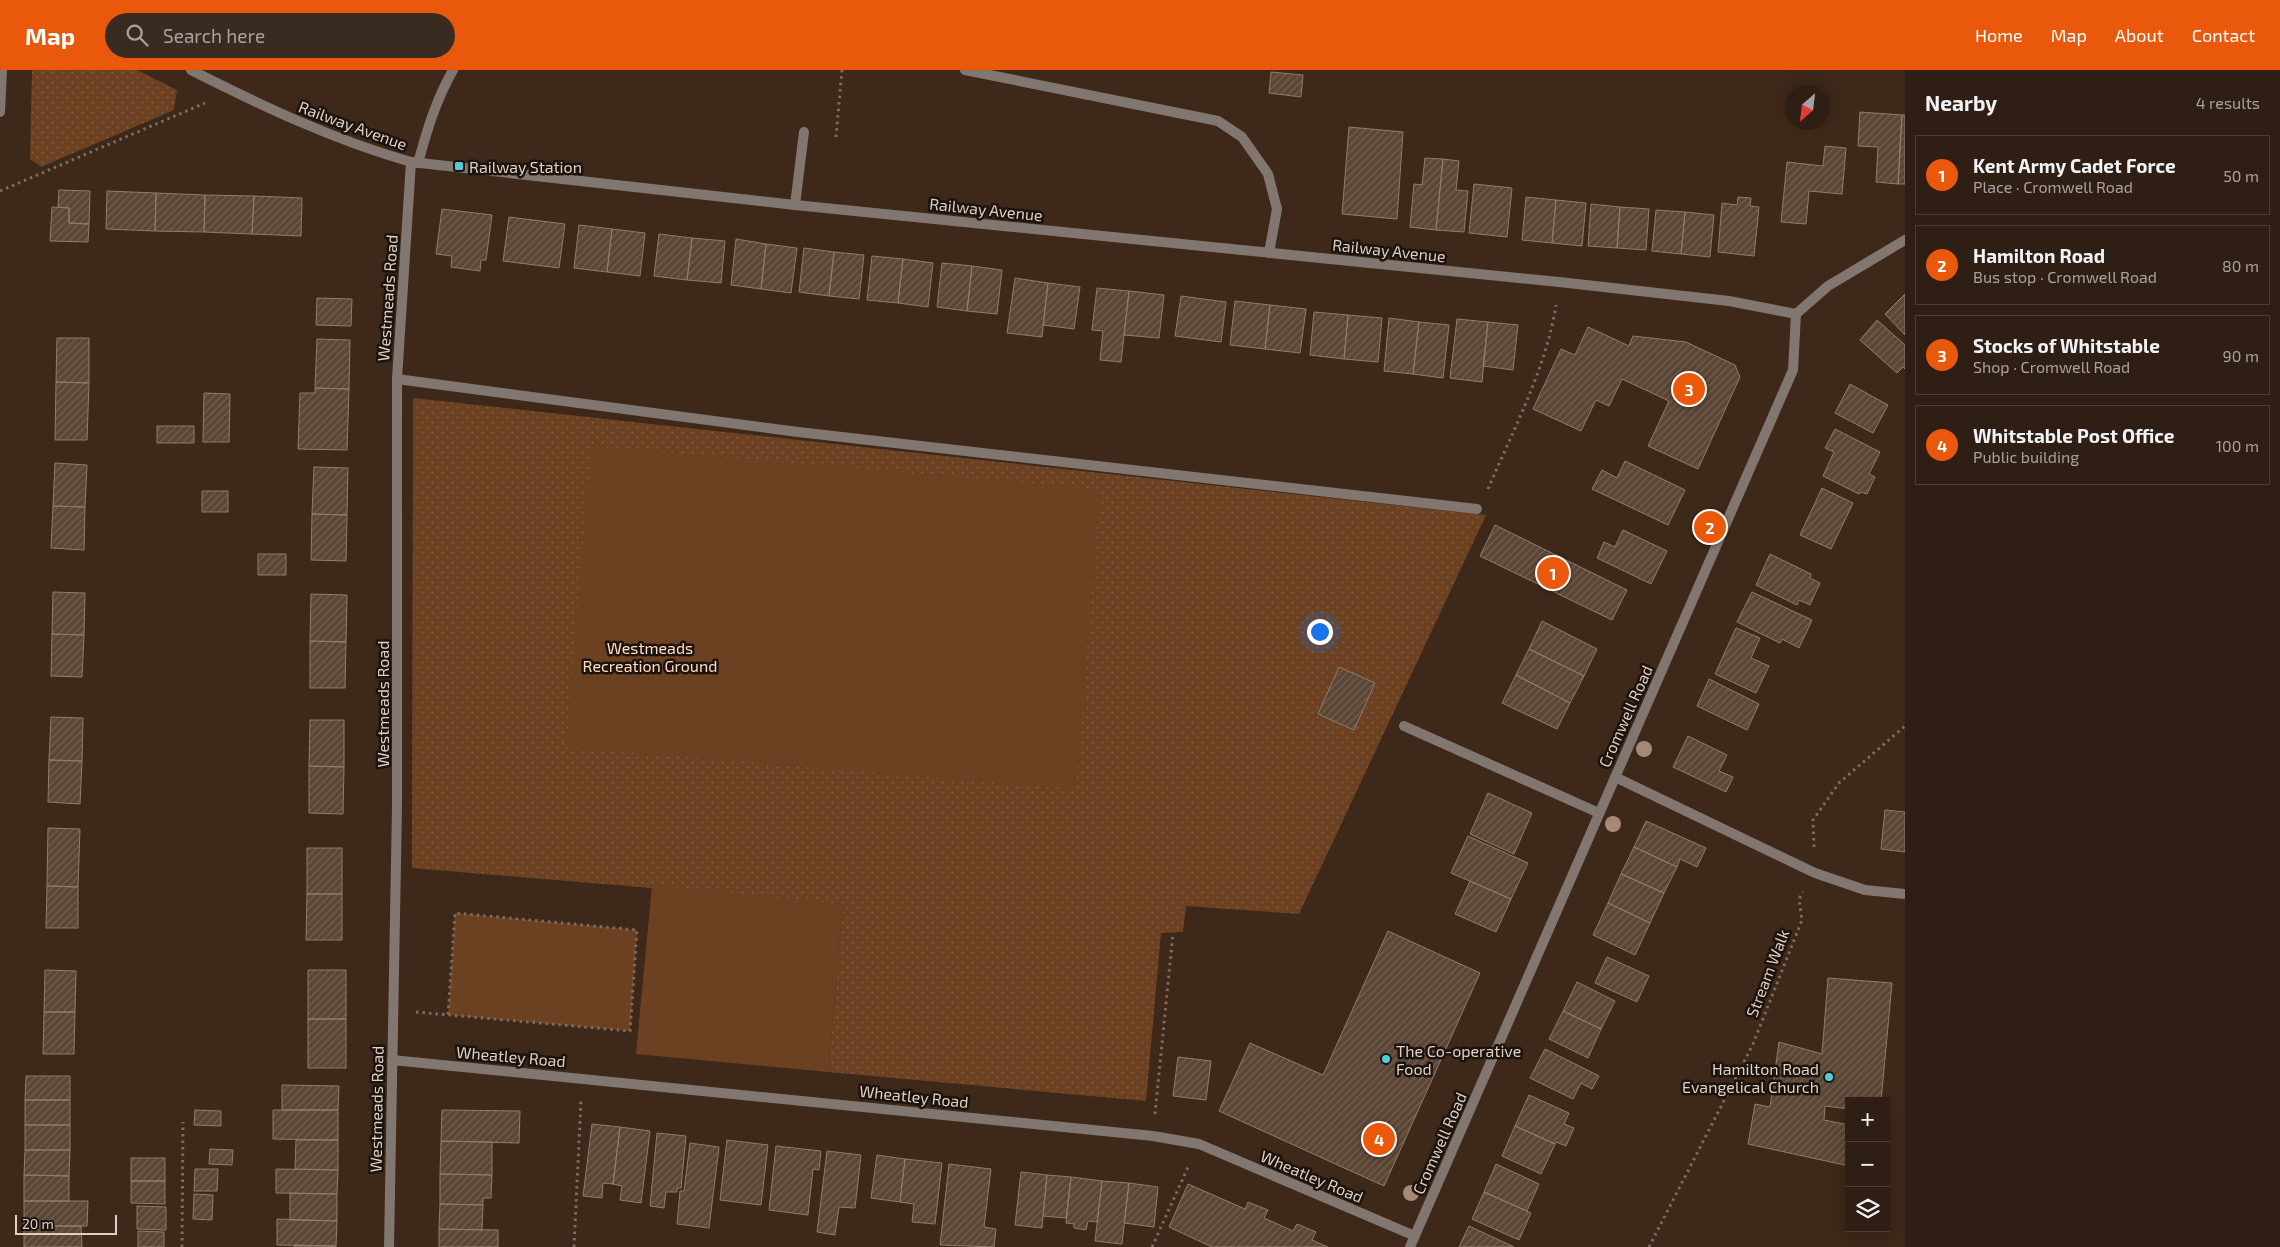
<!DOCTYPE html>
<meta charset="utf-8">
<style>
:root{--surface:#2e1e13;--page:#3a2b21;--text:#f1f3f6;--muted:#a7a2a0;--line:#493c33;--accent:#ea580c}
body{margin:0;font-family:"Exo 2",sans-serif;background:var(--page);color:var(--text)}
.controls{position:absolute;right:15px;bottom:15px;display:grid;overflow:hidden;border-radius:0px;box-shadow:0 5px 20px #0002}
.controls button{width:45px;height:45px;display:grid;place-items:center;padding:0;border:0;border-bottom:1px solid var(--line);background:var(--surface);color:var(--text);font:25px sans-serif}
.compass{position:absolute;left:1785px;top:15px;width:45px;height:45px;border-radius:50%;background:var(--surface);box-shadow:0 5px 20px #0002;rotate:208deg}
.scale{position:absolute;left:15px;bottom:12px;width:102px;box-sizing:border-box;padding-left:5px;border:2px solid #ddd0c6;border-top:0;font-size:14px;line-height:18px;white-space:nowrap;color:#ddd0c6;-webkit-text-stroke:4px #1d130d;paint-order:stroke}
.you{position:absolute;left:1319px;top:561px;width:18px;height:18px;margin:-12px;border:4px solid #fff;border-radius:50%;background:#1a73e8;box-shadow:0 0 0 8px #1a73e833}
.badge{display:grid;place-items:center;width:32px;height:32px;border-radius:50%;background:var(--accent);color:#fff;font-size:16px;font-weight:700}
.pin{position:absolute;translate:-50% -50%;border:2px solid #fff;box-shadow:0 1px 5px #0006}
.list{margin:0;padding:0;list-style:none}
h2{display:flex;justify-content:space-between;align-items:center;height:65px;margin:0;padding:0 20px;font-size:21px}
h2 small{font-size:16px;font-weight:400;color:var(--muted)}
.list li{display:grid;grid-template-columns:32px 1fr auto;gap:15px;align-items:center;box-sizing:border-box;height:80px;margin:0 10px 10px;padding:0 10px;border:1px solid var(--line);border-radius:0px}
.list b{display:block;font-size:19px;white-space:nowrap}
.list p{margin:0;font-size:16px;white-space:nowrap;color:var(--muted)}
.list em{font-size:16px;font-style:normal;color:var(--muted)}
.icon{flex:none;width:28px;height:28px;fill:none;stroke:currentColor;stroke-width:2;stroke-linecap:round;stroke-linejoin:round}
.map{position:relative;flex:none;width:1905px;height:1177px;overflow:hidden}
header{display:flex;align-items:center;gap:30px;box-sizing:border-box;height:70px;padding:0 25px;background:var(--accent);color:#fff}
header strong{font-size:24px}
nav{display:flex;gap:28px;margin-inline-start:auto;font-size:18px}
.search{width:350px;height:45px;background:var(--page);display:flex;align-items:center;gap:12px;box-sizing:border-box;padding:0 18px;border-radius:28px;color:var(--muted);font-size:19px}
main{display:flex}
aside{flex:1;background:var(--surface)}
.map>svg:first-child{display:block}
.park{fill:url(#park-dots)}
.pitch{fill:#6b4121}
.building{fill:url(#building-hatch);stroke:#947b6a}
.lines{fill:none;stroke-linecap:round;stroke-linejoin:round}
.path{stroke:#7d6c5f;stroke-width:3;stroke-dasharray:2.5 4;stroke-linecap:butt}
.lane{stroke:#827770;stroke-width:10}
.street{stroke:#827770;stroke-width:10}
.tree{fill:#a78a76}
.poi-dot{fill:#52cbd9;stroke:#1d130d;stroke-width:2}
.labels{text-anchor:middle;dominant-baseline:central;stroke-width:5;stroke-linejoin:round;paint-order:stroke}
.street-label{font-size:16px;fill:#ddd0c6;stroke:#1d130d}
.poi-label{font-size:16px;fill:#ddd0c6;stroke:#1d130d;text-anchor:start}
.park-label{font-size:16px;fill:#fedac2;stroke:#1d130d}
</style>
<header>
<strong>Map</strong>
<div class="search"><svg class="icon" aria-label="search" viewBox="0 0 24 24"><circle cx="10" cy="10" r="6"/><path d="M15 15l6 6"/></svg>Search here</div>
<nav><a>Home</a><a>Map</a><a>About</a><a>Contact</a></nav>
</header>
<main>
<div class="map">
<svg width="1905" height="1177" viewBox="0 0 1905 1177">
<defs>
<pattern id="park-dots" width="8" height="8" patternUnits="userSpaceOnUse" patternTransform="scale(1.25)"><rect width="8" height="8" fill="#6b4121"/><path d="M2 2h.1M6 6h.1" fill="none" stroke="#805b40" stroke-width="1.8" stroke-linecap="round"/></pattern>
<pattern id="building-hatch" width="6" height="6" patternUnits="userSpaceOnUse" patternTransform="scale(1.25)"><rect width="6" height="6" fill="#5b4535"/><path d="M-1 1l2-2M0 6l6-6M5 7l2-2" fill="none" stroke="#725f51"/></pattern>
</defs>
<rect width="100%" height="100%" fill="#3d2819"/>
<!-- park -->
<path class="park" d="M 32,0 L 137,0 L 177,20 L 174,40 L 41,97 L 30,89 Z
M 413,328 L 1486,445 L 1299,844 L 1186,836 L 1183,862 L 1161,863 L 1146,1031 L 828,1002 L 843,834 L 412,798 Z"/>
<!-- pitch -->
<path class="pitch" d="M 591,376 L 1100,419 L 1076,719 L 566,677 Z
M 652,815 L 843,834 L 828,1002 L 636,984 Z
M 455,843 L 637,860 L 630,961 L 448,945 Z"/>
<!-- building -->
<path class="building" d="M 1271,2 L 1303,5 L 1301,27 L 1269,23 Z
M 1860,42 L 1902,45 L 1898,114 L 1876,112 L 1878,77 L 1858,76 Z
M 1902,45 L 1905,45 L 1905,114 L 1898,114 Z
M 1349,57 L 1403,62 L 1397,149 L 1342,144 Z
M 1825,76 L 1846,78 L 1842,124 L 1809,121 L 1806,154 L 1781,152 L 1787,92 L 1823,96 Z
M 1425,88 L 1443,89 L 1436,160 L 1410,157 L 1414,114 L 1422,115 Z
M 1443,89 L 1459,91 L 1456,120 L 1468,121 L 1464,162 L 1436,160 Z
M 1474,114 L 1512,118 L 1507,167 L 1469,163 Z
M 59,120 L 90,121 L 89,154 L 69,153 L 69,138 L 58,137 Z
M 107,121 L 156,123 L 155,161 L 106,159 Z
M 156,123 L 205,125 L 204,162 L 155,161 Z
M 205,125 L 254,126 L 252,164 L 204,162 Z
M 254,126 L 302,128 L 301,166 L 252,164 Z
M 1526,127 L 1556,130 L 1552,173 L 1522,170 Z
M 1738,127 L 1751,128 L 1750,136 L 1759,137 L 1754,186 L 1718,182 L 1722,133 L 1737,135 Z
M 1556,130 L 1586,133 L 1582,176 L 1552,173 Z
M 1591,134 L 1620,137 L 1617,178 L 1588,176 Z
M 52,137 L 69,138 L 69,153 L 89,154 L 88,172 L 50,171 Z
M 1620,137 L 1649,139 L 1646,180 L 1617,178 Z
M 442,139 L 492,145 L 486,190 L 481,190 L 480,201 L 451,197 L 452,186 L 436,184 Z
M 1656,140 L 1685,142 L 1681,184 L 1652,181 Z
M 1685,142 L 1714,145 L 1710,187 L 1681,184 Z
M 509,147 L 565,154 L 559,198 L 503,191 Z
M 579,155 L 612,159 L 607,202 L 574,198 Z
M 612,159 L 645,163 L 640,206 L 607,202 Z
M 659,164 L 692,168 L 687,210 L 654,206 Z
M 692,168 L 725,171 L 721,213 L 687,210 Z
M 736,169 L 766,174 L 761,219 L 731,215 Z
M 766,174 L 797,178 L 791,223 L 761,219 Z
M 804,178 L 834,182 L 829,226 L 799,222 Z
M 834,182 L 864,185 L 859,229 L 829,226 Z
M 872,186 L 903,189 L 898,233 L 867,230 Z
M 903,189 L 933,193 L 928,237 L 898,233 Z
M 942,193 L 972,196 L 967,241 L 937,237 Z
M 972,196 L 1002,200 L 997,244 L 967,241 Z
M 1015,208 L 1048,213 L 1042,267 L 1007,263 Z
M 1048,213 L 1080,217 L 1074,259 L 1043,255 Z
M 1097,218 L 1129,221 L 1121,292 L 1100,290 L 1103,261 L 1092,260 Z
M 1129,221 L 1164,225 L 1159,268 L 1124,265 Z
M 1905,224 L 1905,265 L 1885,244 Z
M 1181,226 L 1226,232 L 1221,272 L 1175,266 Z
M 317,228 L 352,229 L 351,256 L 316,255 Z
M 1235,231 L 1270,235 L 1265,279 L 1230,275 Z
M 1270,235 L 1306,239 L 1300,283 L 1265,279 Z
M 1314,242 L 1348,245 L 1344,289 L 1310,285 Z
M 1348,245 L 1382,248 L 1378,292 L 1344,289 Z
M 1389,248 L 1419,252 L 1413,304 L 1384,301 Z
M 1457,249 L 1488,252 L 1482,312 L 1450,308 Z
M 1877,250 L 1905,275 L 1905,299 L 1903,297 L 1897,303 L 1860,270 Z
M 1419,252 L 1449,255 L 1443,308 L 1413,304 Z
M 1488,252 L 1518,255 L 1513,300 L 1483,296 Z
M 1588,257 L 1629,276 L 1633,266 L 1686,272 L 1735,295 L 1740,307 L 1698,399 L 1648,376 L 1669,331 L 1622,309 L 1609,336 L 1596,330 L 1581,361 L 1533,339 L 1561,279 L 1575,285 Z
M 57,268 L 89,268 L 89,313 L 56,312 Z
M 317,269 L 350,270 L 349,319 L 315,318 Z
M 56,312 L 89,313 L 87,370 L 55,370 Z
M 1850,314 L 1888,335 L 1873,363 L 1835,343 Z
M 315,318 L 349,319 L 347,380 L 298,379 L 300,323 L 315,323 Z
M 204,323 L 230,324 L 229,372 L 203,372 Z
M 157,356 L 194,356 L 194,373 L 157,373 Z
M 1835,359 L 1880,382 L 1869,404 L 1875,407 L 1867,424 L 1861,422 L 1859,424 L 1823,406 L 1834,382 L 1825,378 Z
M 1625,391 L 1685,420 L 1668,455 L 1592,419 L 1602,400 L 1617,408 Z
M 55,393 L 87,395 L 85,437 L 53,436 Z
M 314,397 L 348,398 L 347,445 L 312,444 Z
M 1822,418 L 1853,433 L 1831,479 L 1800,465 Z
M 202,421 L 228,421 L 228,442 L 202,442 Z
M 53,436 L 85,437 L 84,480 L 51,478 Z
M 312,444 L 347,445 L 346,491 L 311,490 Z
M 1495,455 L 1627,520 L 1612,550 L 1480,486 Z
M 1623,460 L 1667,481 L 1651,514 L 1597,488 L 1604,472 L 1615,477 Z
M 258,484 L 286,484 L 286,505 L 258,505 Z
M 1770,484 L 1811,504 L 1810,508 L 1820,513 L 1810,535 L 1799,530 L 1797,535 L 1756,515 Z
M 53,522 L 85,523 L 84,565 L 52,564 Z
M 1752,522 L 1812,550 L 1799,578 L 1782,569 L 1780,573 L 1737,552 Z
M 311,524 L 347,525 L 346,572 L 310,571 Z
M 1542,551 L 1597,579 L 1584,606 L 1529,579 Z
M 1736,558 L 1760,568 L 1751,588 L 1769,596 L 1756,623 L 1715,604 Z
M 52,564 L 84,565 L 82,607 L 51,606 Z
M 310,571 L 346,572 L 345,618 L 310,618 Z
M 1529,579 L 1584,606 L 1570,633 L 1516,605 Z
M 1339,597 L 1375,613 L 1354,660 L 1318,644 Z
M 1516,605 L 1570,633 L 1557,659 L 1502,633 Z
M 1709,609 L 1759,634 L 1747,660 L 1697,636 Z
M 51,647 L 83,648 L 82,691 L 49,690 Z
M 310,650 L 344,650 L 344,697 L 309,696 Z
M 1688,666 L 1727,685 L 1719,701 L 1733,707 L 1726,722 L 1673,697 Z
M 49,690 L 82,691 L 80,734 L 48,732 Z
M 309,696 L 344,697 L 343,744 L 309,743 Z
M 1488,723 L 1532,743 L 1514,784 L 1470,764 Z
M 1885,740 L 1905,742 L 1905,782 L 1881,779 Z
M 1646,751 L 1706,778 L 1697,797 L 1680,789 L 1677,797 L 1634,777 Z
M 48,758 L 80,759 L 78,817 L 47,816 Z
M 1468,766 L 1528,793 L 1511,829 L 1451,803 Z
M 1634,777 L 1677,797 L 1664,823 L 1621,804 Z
M 307,778 L 342,778 L 342,824 L 307,824 Z
M 1621,804 L 1664,823 L 1650,853 L 1608,833 Z
M 1470,811 L 1511,829 L 1496,862 L 1455,844 Z
M 47,816 L 78,817 L 78,858 L 46,858 Z
M 307,824 L 342,824 L 342,870 L 306,870 Z
M 1608,833 L 1650,853 L 1635,885 L 1593,865 Z
M 1388,861 L 1480,903 L 1384,1116 L 1219,1041 L 1250,973 L 1323,1005 Z
M 1607,887 L 1649,906 L 1637,932 L 1595,913 Z
M 45,900 L 76,901 L 75,942 L 44,942 Z
M 308,900 L 346,900 L 346,949 L 308,949 Z
M 1828,908 L 1892,913 L 1881,1031 L 1849,1031 L 1849,1039 L 1825,1036 L 1824,1050 L 1849,1055 L 1849,1096 L 1748,1074 L 1755,1034 L 1770,1037 L 1779,972 L 1822,984 Z
M 1577,912 L 1615,931 L 1601,959 L 1563,941 Z
M 1563,941 L 1601,959 L 1588,988 L 1549,969 Z
M 44,942 L 75,942 L 74,984 L 43,984 Z
M 308,949 L 346,949 L 346,998 L 308,998 Z
M 1545,979 L 1599,1006 L 1592,1019 L 1581,1013 L 1573,1029 L 1530,1008 Z
M 1178,987 L 1211,991 L 1206,1030 L 1173,1026 Z
M 26,1006 L 70,1006 L 70,1030 L 25,1030 Z
M 282,1015 L 339,1016 L 338,1040 L 282,1040 Z
M 1529,1025 L 1569,1043 L 1564,1054 L 1574,1058 L 1566,1076 L 1556,1072 L 1555,1074 L 1515,1056 Z
M 25,1030 L 70,1030 L 70,1055 L 25,1055 Z
M 195,1040 L 221,1041 L 221,1056 L 194,1055 Z
M 273,1040 L 338,1040 L 338,1070 L 273,1069 Z
M 442,1040 L 520,1041 L 519,1073 L 441,1071 Z
M 592,1054 L 620,1057 L 613,1114 L 603,1113 L 602,1128 L 583,1126 Z
M 25,1055 L 70,1055 L 70,1080 L 25,1080 Z
M 1515,1056 L 1555,1074 L 1541,1104 L 1502,1086 Z
M 620,1057 L 650,1061 L 641,1133 L 620,1130 L 622,1116 L 613,1114 Z
M 657,1063 L 686,1066 L 681,1118 L 677,1118 L 677,1122 L 666,1122 L 664,1138 L 650,1136 Z
M 296,1070 L 338,1070 L 338,1100 L 295,1099 Z
M 727,1070 L 768,1075 L 761,1135 L 720,1130 Z
M 441,1071 L 492,1072 L 492,1105 L 440,1104 Z
M 690,1073 L 719,1077 L 709,1158 L 677,1154 L 680,1121 L 684,1121 Z
M 776,1076 L 821,1081 L 819,1100 L 813,1099 L 808,1145 L 769,1140 Z
M 210,1079 L 233,1080 L 232,1095 L 209,1094 Z
M 25,1080 L 70,1080 L 69,1106 L 24,1105 Z
M 827,1081 L 861,1085 L 855,1138 L 839,1137 L 835,1165 L 817,1162 Z
M 877,1085 L 905,1089 L 900,1132 L 871,1128 Z
M 131,1088 L 165,1088 L 165,1111 L 131,1111 Z
M 905,1089 L 942,1093 L 935,1154 L 912,1152 L 914,1134 L 900,1132 Z
M 949,1094 L 991,1099 L 984,1157 L 996,1159 L 994,1177 L 940,1175 Z
M 1496,1094 L 1539,1114 L 1527,1141 L 1484,1122 Z
M 195,1099 L 218,1099 L 217,1121 L 194,1121 Z
M 276,1099 L 338,1100 L 337,1124 L 276,1123 Z
M 1021,1102 L 1047,1105 L 1042,1158 L 1015,1155 Z
M 440,1104 L 492,1105 L 491,1128 L 483,1128 L 483,1135 L 440,1134 Z
M 24,1105 L 69,1106 L 69,1131 L 24,1131 Z
M 1047,1105 L 1071,1107 L 1066,1148 L 1043,1146 Z
M 1071,1107 L 1102,1111 L 1097,1152 L 1088,1151 L 1086,1160 L 1074,1158 L 1074,1154 L 1066,1153 Z
M 131,1111 L 165,1111 L 165,1134 L 131,1133 Z
M 1102,1111 L 1129,1113 L 1122,1174 L 1095,1171 Z
M 1129,1113 L 1158,1117 L 1154,1157 L 1124,1153 Z
M 1188,1114 L 1245,1139 L 1248,1132 L 1268,1140 L 1264,1148 L 1293,1161 L 1297,1154 L 1316,1162 L 1312,1170 L 1328,1177 L 1212,1177 L 1169,1157 Z
M 1484,1122 L 1531,1143 L 1519,1170 L 1472,1149 Z
M 290,1123 L 337,1124 L 337,1151 L 290,1150 Z
M 194,1124 L 213,1125 L 212,1150 L 193,1149 Z
M 24,1131 L 88,1131 L 87,1156 L 24,1156 Z
M 440,1134 L 483,1135 L 482,1160 L 439,1159 Z
M 137,1136 L 166,1137 L 166,1160 L 137,1159 Z
M 277,1149 L 337,1151 L 336,1176 L 277,1175 Z
M 24,1156 L 81,1156 L 82,1177 L 24,1177 Z
M 1469,1156 L 1514,1177 L 1459,1177 Z
M 439,1159 L 498,1160 L 498,1177 L 439,1177 Z
M 138,1161 L 164,1162 L 164,1177 L 138,1177 Z
M 294,1175 L 336,1176 L 336,1177 L 294,1177 Z"/>
<g class="lines">
<!-- path -->
<path class="path" d="M 836,67 L 842,0
M 0,121 L 205,33
M 1488,419 C 1513,360 1546,299 1556,235
M 1814,777 L 1813,750 L 1839,713 L 1905,656
M 416,942 L 630,961 L 637,860 L 455,843 L 448,945
M 1155,1044 L 1173,863
M 182,1177 L 183,1052
M 574,1177 L 581,1030
M 1152,1177 L 1189,1095
M 1649,1177 L 1753,974 L 1802,850 L 1799,829 L 1803,822"/>
<!-- lane -->
<path class="lane" d="M 965,0 L 1218,51 L 1242,67 L 1268,104 L 1277,139 L 1269,183
M 418,93 C 427,60 436,30 453,0
M 795,135 L 804,62
M 397,309 L 798,362 L 1477,439
M 1404,656 L 1599,743"/>
<!-- street -->
<path class="street" d="M 191,0 C 262,36 334,70 411,92 L 795,135 L 1559,212 L 1729,231 L 1796,244
M 0,42 L 2,0
M 1615,707 L 1815,803 L 1865,820 L 1905,824
M 392,990 L 1153,1066 L 1199,1074 L 1415,1166
M 389,1177 L 397,737 L 397,309 L 411,92
M 1410,1177 L 1793,300 L 1796,244 L 1828,216 L 1905,170"/>
</g>
<!-- trees -->
<g class="tree">
<circle cx="1644" cy="679" r="8"/>
<circle cx="1613" cy="754" r="8"/>
<circle cx="1411" cy="1123" r="8"/>
</g>
<!-- markers -->
<g class="poi-dot">
<rect x="454" y="91" width="10" height="10" rx="2.5"/>
<circle cx="1386" cy="989" r="5"/>
<circle cx="1829" cy="1007" r="5"/>
</g>
<g class="labels">
<!-- street labels -->
<g class="street-label">
<text transform="translate(353 55) rotate(20)">Railway Avenue</text>
<text transform="translate(986 139) rotate(6)">Railway Avenue</text>
<text transform="translate(1389 180) rotate(6)">Railway Avenue</text>
<text transform="translate(387 228) rotate(-86)">Westmeads Road</text>
<text transform="translate(382 634) rotate(-90)">Westmeads Road</text>
<text transform="translate(1625 646) rotate(-66)">Cromwell Road</text>
<text transform="translate(1767 903) rotate(-69)">Stream Walk</text>
<text transform="translate(511 986) rotate(5)">Wheatley Road</text>
<text transform="translate(914 1026) rotate(6)">Wheatley Road</text>
<text transform="translate(376 1039) rotate(-89)">Westmeads Road</text>
<text transform="translate(1439 1073) rotate(-66)">Cromwell Road</text>
<text transform="translate(1312 1106) rotate(23)">Wheatley Road</text>
</g>
<!-- poi labels -->
<g class="poi-label">
<text x="469" y="96">Railway Station</text>
<text x="1396" y="980">The Co-operative<tspan x="1396" dy="18">Food</tspan></text>
<text x="1819" y="998" text-anchor="end">Hamilton Road<tspan x="1819" dy="18">Evangelical Church</tspan></text>
</g>
<!-- park labels -->
<g class="park-label">
<text x="650" y="577">Westmeads<tspan x="650" dy="18">Recreation Ground</tspan></text>
</g>
</g>
</svg>
<div class="controls">
<button>+</button>
<button>−</button>
<button><svg class="icon" aria-label="layers" viewBox="0 0 24 24"><path d="M12 4l9 5-9 5-9-5zM3 14l9 5 9-5"/></svg></button>
</div>
<svg class="compass" viewBox="-18 -18 36 36"><path d="M0-13l5 13h-10z" fill="#e53935"/><path d="M0 13l5-13h-10z" fill="#a7a2a0"/></svg>
<div class="scale">20 m</div>
<div class="you"></div>
<div class="pin badge" style="left:1553px;top:503px">1</div>
<div class="pin badge" style="left:1710px;top:457px">2</div>
<div class="pin badge" style="left:1689px;top:319px">3</div>
<div class="pin badge" style="left:1379px;top:1069px">4</div>
</div>
<aside>
<h2>Nearby<small>4 results</small></h2>
<ul class="list">
<li><span class="badge">1</span><div><b>Kent Army Cadet Force</b><p>Place · Cromwell Road</p></div><em>50 m</em></li>
<li><span class="badge">2</span><div><b>Hamilton Road</b><p>Bus stop · Cromwell Road</p></div><em>80 m</em></li>
<li><span class="badge">3</span><div><b>Stocks of Whitstable</b><p>Shop · Cromwell Road</p></div><em>90 m</em></li>
<li><span class="badge">4</span><div><b>Whitstable Post Office</b><p>Public building</p></div><em>100 m</em></li>
</ul>
</aside>
</main>
